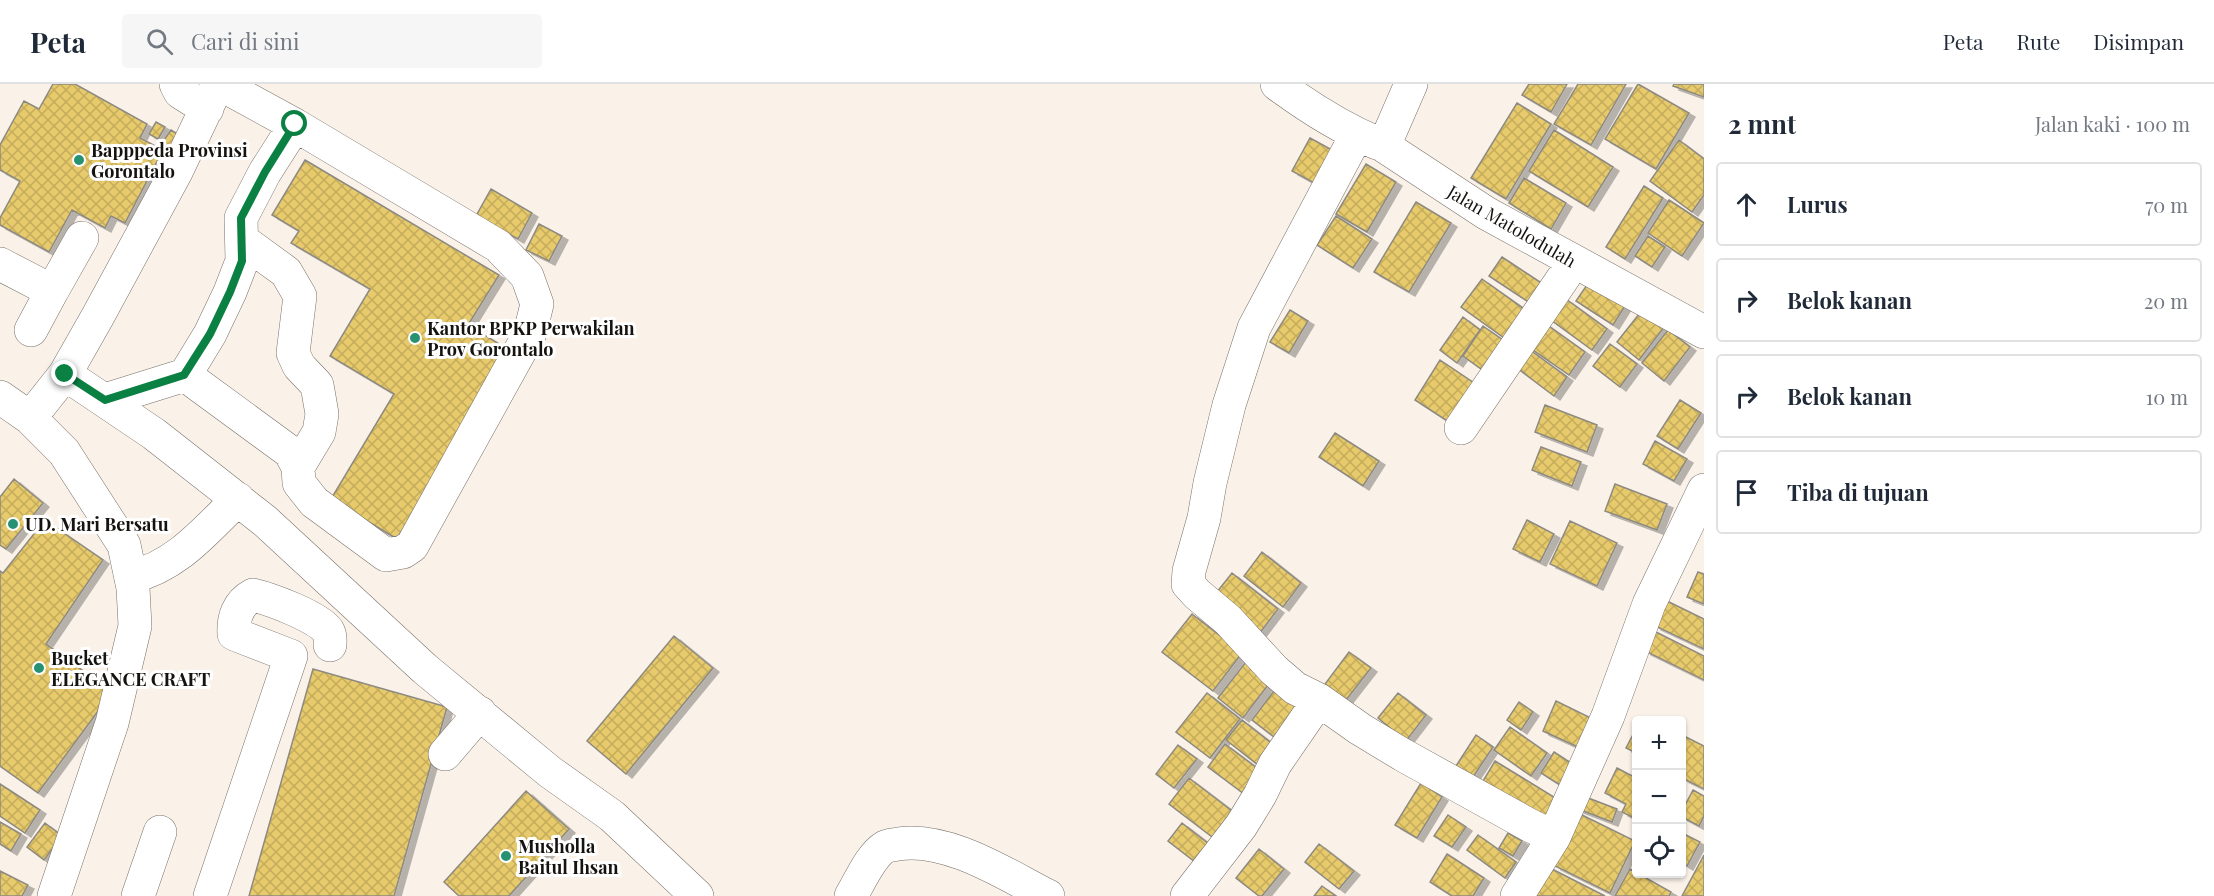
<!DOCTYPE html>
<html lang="id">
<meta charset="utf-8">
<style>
:root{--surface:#fff;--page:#f6f6f7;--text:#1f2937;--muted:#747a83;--line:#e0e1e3}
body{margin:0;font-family:"Playfair Display",serif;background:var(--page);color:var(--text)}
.controls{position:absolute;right:18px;bottom:18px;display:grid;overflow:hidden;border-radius:6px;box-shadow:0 2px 4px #0004}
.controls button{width:54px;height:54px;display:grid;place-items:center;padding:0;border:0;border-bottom:2px solid var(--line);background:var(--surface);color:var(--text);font:30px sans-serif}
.stop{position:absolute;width:18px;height:18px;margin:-14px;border:4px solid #0b8043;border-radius:50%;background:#fff}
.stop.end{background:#0b8043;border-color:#fff;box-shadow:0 2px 6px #0008}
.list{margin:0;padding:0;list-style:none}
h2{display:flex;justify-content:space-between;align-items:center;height:78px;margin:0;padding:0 24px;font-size:26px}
h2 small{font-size:20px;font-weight:400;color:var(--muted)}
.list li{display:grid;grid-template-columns:39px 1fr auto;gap:18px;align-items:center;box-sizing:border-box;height:84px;margin:0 12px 12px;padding:0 12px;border:2px solid var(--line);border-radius:6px}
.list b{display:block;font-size:22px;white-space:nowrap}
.list em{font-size:20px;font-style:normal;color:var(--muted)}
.icon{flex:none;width:33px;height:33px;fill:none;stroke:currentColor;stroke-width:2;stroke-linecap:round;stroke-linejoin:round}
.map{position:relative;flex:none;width:1704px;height:812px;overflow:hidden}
header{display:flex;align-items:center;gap:36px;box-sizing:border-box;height:84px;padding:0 30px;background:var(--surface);border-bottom:2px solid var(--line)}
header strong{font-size:28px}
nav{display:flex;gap:33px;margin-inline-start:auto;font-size:21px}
.search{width:420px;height:54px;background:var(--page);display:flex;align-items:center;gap:15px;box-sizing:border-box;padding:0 21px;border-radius:6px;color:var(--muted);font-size:22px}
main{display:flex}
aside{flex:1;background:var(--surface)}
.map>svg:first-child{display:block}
.building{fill:url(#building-cross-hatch);stroke:#8d8a81;stroke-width:1.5;filter:url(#shadow)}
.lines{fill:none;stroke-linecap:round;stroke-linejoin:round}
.minor-casing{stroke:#787169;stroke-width:34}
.minor{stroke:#fff;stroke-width:33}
.route{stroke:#0b8043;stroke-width:8}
.poi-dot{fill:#279271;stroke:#fff;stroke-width:2}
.labels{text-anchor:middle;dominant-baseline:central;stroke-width:6;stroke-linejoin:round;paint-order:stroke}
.poi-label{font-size:18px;font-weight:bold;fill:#15120f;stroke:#fff;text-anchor:start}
.street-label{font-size:18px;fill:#15120f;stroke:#fff}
</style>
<header>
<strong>Peta</strong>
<div class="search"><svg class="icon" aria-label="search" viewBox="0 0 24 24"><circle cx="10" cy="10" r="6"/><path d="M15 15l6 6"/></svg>Cari di sini</div>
<nav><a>Peta</a><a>Rute</a><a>Disimpan</a></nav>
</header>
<main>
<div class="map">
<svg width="1704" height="812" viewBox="0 0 1704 812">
<defs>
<pattern id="building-cross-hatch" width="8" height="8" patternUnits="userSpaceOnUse" patternTransform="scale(1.5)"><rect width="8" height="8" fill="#e7ca6c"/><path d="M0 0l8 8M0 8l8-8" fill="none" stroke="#c5ac5c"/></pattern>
<filter id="shadow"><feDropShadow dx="6" dy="4" stdDeviation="0" flood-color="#0004"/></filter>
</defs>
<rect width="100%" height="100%" fill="#faf2e9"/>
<!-- building -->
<path class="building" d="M 53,0 L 75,0 L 147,40 L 140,54 L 163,66 L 125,139 L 111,132 L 105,144 L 72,126 L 49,168 L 0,141 L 0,134 L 20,97 L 0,86 L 0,61 L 24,17 L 39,25 Z
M 1529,0 L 1567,0 L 1551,28 L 1522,11 Z
M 1578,0 L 1626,0 L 1591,61 L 1554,40 Z
M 1638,0 L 1689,29 L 1656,85 L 1605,55 Z
M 1674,0 L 1704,0 L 1704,13 L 1673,2 Z
M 1517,19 L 1551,40 L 1506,115 L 1471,94 Z
M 156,38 L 165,43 L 158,55 L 149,50 Z
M 171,46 L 185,55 L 177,68 L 162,59 Z
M 1554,46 L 1613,83 L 1588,123 L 1529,87 Z
M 1310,54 L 1334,67 L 1316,100 L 1292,87 Z
M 1679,56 L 1704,75 L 1704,111 L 1692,128 L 1650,97 Z
M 305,76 L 499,191 L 468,241 L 509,266 L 397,455 L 331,415 L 394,310 L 330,272 L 370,205 L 291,159 L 299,147 L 272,131 Z
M 1366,80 L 1396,98 L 1367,148 L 1336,130 Z
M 1524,94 L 1566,119 L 1551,145 L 1509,119 Z
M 1644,102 L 1663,114 L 1625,175 L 1606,163 Z
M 491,105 L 532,129 L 518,155 L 476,132 Z
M 1669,116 L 1704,139 L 1682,172 L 1648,149 Z
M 1416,118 L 1451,139 L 1409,208 L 1374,188 Z
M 1336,132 L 1372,155 L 1353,184 L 1317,161 Z
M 539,140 L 562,152 L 549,177 L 526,166 Z
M 1648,152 L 1665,163 L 1652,183 L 1635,172 Z
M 1502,173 L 1546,202 L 1533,221 L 1489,192 Z
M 1482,195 L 1527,227 L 1507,256 L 1461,223 Z
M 1589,198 L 1625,222 L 1613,241 L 1576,217 Z
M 1566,215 L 1607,245 L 1592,266 L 1551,236 Z
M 1643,225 L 1665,242 L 1639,276 L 1617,258 Z
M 1290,226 L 1308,237 L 1289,269 L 1270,258 Z
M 1463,233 L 1480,246 L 1457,279 L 1440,266 Z
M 1546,240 L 1585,268 L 1569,291 L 1530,264 Z
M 1483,242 L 1510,261 L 1488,290 L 1463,272 Z
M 1668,246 L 1690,263 L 1664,297 L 1642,279 Z
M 1610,260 L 1637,280 L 1620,303 L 1593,282 Z
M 1530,266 L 1567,293 L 1554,312 L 1517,284 Z
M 1440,276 L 1480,303 L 1455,342 L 1415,316 Z
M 1680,316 L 1701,329 L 1678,365 L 1657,352 Z
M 1545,321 L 1597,341 L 1587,368 L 1535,348 Z
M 1335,349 L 1379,377 L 1363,402 L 1319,373 Z
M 1655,357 L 1687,375 L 1674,397 L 1643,380 Z
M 1541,363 L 1581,378 L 1572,402 L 1532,386 Z
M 14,395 L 43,419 L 6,465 L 0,461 L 0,413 Z
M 1615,400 L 1667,420 L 1657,446 L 1605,427 Z
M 45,436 L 103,476 L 46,560 L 112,608 L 38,709 L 0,682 L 0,487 L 3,489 Z
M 1527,436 L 1554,450 L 1540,478 L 1513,465 Z
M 1570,437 L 1617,459 L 1597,502 L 1550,480 Z
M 1262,468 L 1301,499 L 1283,523 L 1244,492 Z
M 1698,488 L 1704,490 L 1704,520 L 1687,513 Z
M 1232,489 L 1278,525 L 1259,550 L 1213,513 Z
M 1667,517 L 1704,535 L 1704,565 L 1655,542 Z
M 1192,530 L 1242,569 L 1213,607 L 1162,568 Z
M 1654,547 L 1704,572 L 1704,596 L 1645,567 Z
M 674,552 L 713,584 L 626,690 L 587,657 Z
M 1349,568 L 1371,584 L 1346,616 L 1325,600 Z
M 1249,574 L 1274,593 L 1243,634 L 1218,614 Z
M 313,585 L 447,623 L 394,812 L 249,812 Z
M 1277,603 L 1299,620 L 1274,653 L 1252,636 Z
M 1207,609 L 1240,635 L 1210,674 L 1176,648 Z
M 1398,609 L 1426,631 L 1406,657 L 1378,634 Z
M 1556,617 L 1593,635 L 1580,664 L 1543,647 Z
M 1519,618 L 1533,628 L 1521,646 L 1507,636 Z
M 1242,636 L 1279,665 L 1263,685 L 1226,656 Z
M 1510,643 L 1547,669 L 1531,692 L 1494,666 Z
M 1636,645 L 1636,669 L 1626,664 Z
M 1476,651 L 1493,663 L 1473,693 L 1456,682 Z
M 1682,651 L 1704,662 L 1704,705 L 1682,694 Z
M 1225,660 L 1261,687 L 1244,710 L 1208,683 Z
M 1178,661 L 1197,675 L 1174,704 L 1156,690 Z
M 1554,668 L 1574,681 L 1560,701 L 1541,689 Z
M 1495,677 L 1557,715 L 1544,736 L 1483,697 Z
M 1617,684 L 1636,694 L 1636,735 L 1622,728 L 1626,720 L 1605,709 Z
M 1189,694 L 1240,733 L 1220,759 L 1169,720 Z
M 1421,699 L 1442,713 L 1417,754 L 1395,741 Z
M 0,700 L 40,726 L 25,749 L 0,732 Z
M 1693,706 L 1704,712 L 1704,732 L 1699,742 L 1682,733 L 1682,727 Z
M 526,707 L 569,745 L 509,812 L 459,812 L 444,798 Z
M 1583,712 L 1617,725 L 1612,738 L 1578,725 Z
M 1580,730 L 1635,757 L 1610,809 L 1555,782 Z
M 1448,731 L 1466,743 L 1452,763 L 1434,752 Z
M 0,738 L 21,750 L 11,767 L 0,760 Z
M 45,739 L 62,752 L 44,776 L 27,763 Z
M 1182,739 L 1209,760 L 1195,778 L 1168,757 Z
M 1508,749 L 1522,757 L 1513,772 L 1499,764 Z
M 1682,749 L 1700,758 L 1687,782 L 1682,779 Z
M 1478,751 L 1516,778 L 1505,794 L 1467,766 Z
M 1319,760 L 1354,787 L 1339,805 L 1305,778 Z
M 1259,765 L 1284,785 L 1262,812 L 1259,812 L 1236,794 Z
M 1447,770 L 1484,794 L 1473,812 L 1452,812 L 1430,798 Z
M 1704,771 L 1704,812 L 1682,812 Z
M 1548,783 L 1605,812 L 1533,812 Z
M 1630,785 L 1671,808 L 1669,812 L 1615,812 Z
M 0,787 L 28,801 L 22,812 L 0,812 Z
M 1322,802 L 1336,812 L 1314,812 Z"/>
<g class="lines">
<!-- minor casing -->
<g class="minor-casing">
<path id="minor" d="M 176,0 L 180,8 L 207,25
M 1277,0 C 1308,23 1341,44 1377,59
M 1411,0 L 1384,62 L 1486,129 L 1704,248
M 1357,50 L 1254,244 L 1229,321 L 1210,399 L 1204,434 L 1189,487 L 1188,500 L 1197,510 L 1228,536 L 1274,586 L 1295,604 L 1319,616 L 1360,645 L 1403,671 L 1531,742 L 1554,753
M 242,156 L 286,188 L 300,212 L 293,269 L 299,282 L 317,301 L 322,330 L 319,348 L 298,383
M 0,180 L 52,207 L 82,154
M 31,246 L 52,207
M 65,290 L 154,350 L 265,437 L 425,585 L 550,688 L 612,732 L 697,812
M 185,291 L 210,250 L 230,208 L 242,177 L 241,134 L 265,88 L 295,41
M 0,313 L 30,334 L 64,368 L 124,461 L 133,504 L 135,542 L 112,639 L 54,812
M 105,316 L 185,291 L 290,368 L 298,383 L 299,399 L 314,418 L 386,471 L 403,468 L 412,462 L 530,249 L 537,220 L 527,192 L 498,162 L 295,41 L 220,0
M 30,334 L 65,290 L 98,232 L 176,88 L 218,0
M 1461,344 L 1574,178
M 131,493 C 177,482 205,447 238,415
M 445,670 L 480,629
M 138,812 L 160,748
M 210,812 L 291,572 L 234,550 C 233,534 238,519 253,511 C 270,515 319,533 328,547 C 331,552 330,556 330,561
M 851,812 C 859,799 871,771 885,763 C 888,761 894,761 898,760 C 947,752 1005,790 1048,812
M 1187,812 L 1241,742 L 1260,711 L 1275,680 L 1319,616
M 1517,812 L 1554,753 L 1608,632 L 1649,520 L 1704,406"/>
</g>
<!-- minor -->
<use href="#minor" class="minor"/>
</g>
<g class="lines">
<!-- route -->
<path class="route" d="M 65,290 L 105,316 L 184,291 L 210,250 L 230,208 L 242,177 L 241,134 L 265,88 L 295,40"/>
</g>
<!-- markers -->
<g class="poi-dot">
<circle cx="79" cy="76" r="6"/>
<circle cx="415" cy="254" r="6"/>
<circle cx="13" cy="440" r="6"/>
<circle cx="39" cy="584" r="6"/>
<circle cx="506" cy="772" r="6"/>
</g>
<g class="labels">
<!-- poi labels -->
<g class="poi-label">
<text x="91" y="66">Bapppeda Provinsi<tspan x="91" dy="21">Gorontalo</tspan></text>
<text x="427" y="244">Kantor BPKP Perwakilan<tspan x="427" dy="21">Prov Gorontalo</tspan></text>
<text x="25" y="440">UD. Mari Bersatu</text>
<text x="51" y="574">Bucket<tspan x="51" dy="21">ELEGANCE CRAFT</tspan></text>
<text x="518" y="762">Musholla<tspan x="518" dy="21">Baitul Ihsan</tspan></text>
</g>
<!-- street labels -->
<g class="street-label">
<text transform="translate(1512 142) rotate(30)">Jalan Matolodulah</text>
</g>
</g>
</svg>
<div class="controls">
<button>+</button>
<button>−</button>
<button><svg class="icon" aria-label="locate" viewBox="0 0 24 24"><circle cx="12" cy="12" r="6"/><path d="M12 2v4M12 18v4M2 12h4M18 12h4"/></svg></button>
</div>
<div class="stop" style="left:295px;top:40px"></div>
<div class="stop end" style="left:65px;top:290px"></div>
</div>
<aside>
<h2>2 mnt<small>Jalan kaki · 100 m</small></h2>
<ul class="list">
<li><svg class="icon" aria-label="ahead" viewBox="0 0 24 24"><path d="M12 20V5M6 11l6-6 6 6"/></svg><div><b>Lurus</b></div><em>70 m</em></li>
<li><svg class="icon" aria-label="right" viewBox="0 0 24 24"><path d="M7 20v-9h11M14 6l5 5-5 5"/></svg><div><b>Belok kanan</b></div><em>20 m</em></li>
<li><svg class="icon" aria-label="right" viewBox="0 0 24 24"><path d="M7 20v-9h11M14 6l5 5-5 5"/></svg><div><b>Belok kanan</b></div><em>10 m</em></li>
<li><svg class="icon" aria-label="arrive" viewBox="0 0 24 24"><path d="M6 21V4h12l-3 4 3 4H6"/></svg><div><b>Tiba di tujuan</b></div></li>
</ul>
</aside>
</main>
